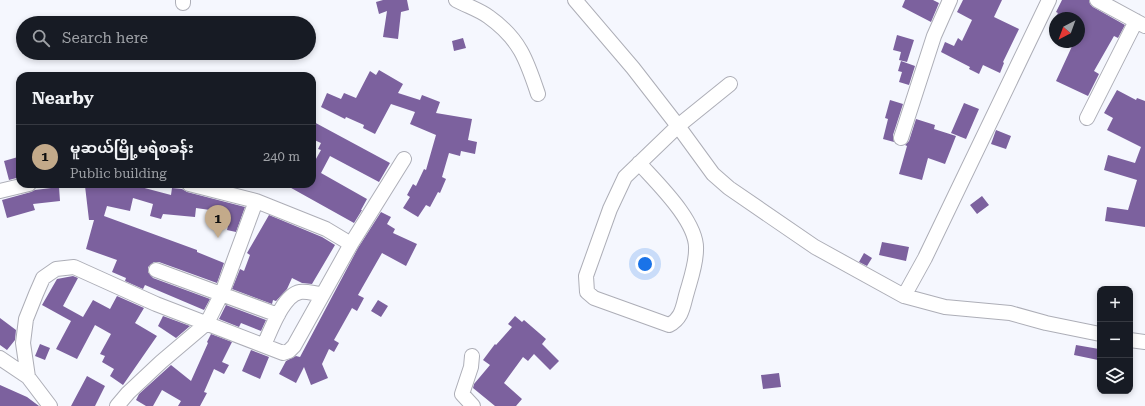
<!DOCTYPE html>
<meta charset="utf-8">
<style>
:root{--surface:#171b24;--page:#20242c;--text:#f1f3f6;--muted:#9ea1a6;--line:#363941;--accent:#c3aa8a}
body{margin:0;font-family:"Roboto Serif","Noto Sans Myanmar",serif;background:var(--page);color:var(--text)}
.controls{position:absolute;right:12px;bottom:12px;display:grid;overflow:hidden;border-radius:8px;box-shadow:0 2px 6px #0003}
.controls button{width:36px;height:36px;display:grid;place-items:center;padding:0;border:0;border-bottom:1px solid var(--line);background:var(--surface);color:var(--text);font:20px sans-serif}
.compass{position:absolute;left:1049px;top:12px;width:36px;height:36px;border-radius:50%;background:var(--surface);box-shadow:0 2px 6px #0003;rotate:221deg}
.you{position:absolute;left:645px;top:264px;width:14px;height:14px;margin:-10px;border:3px solid #fff;border-radius:50%;background:#1a73e8;box-shadow:0 0 0 6px #1a73e833}
.badge{display:grid;place-items:center;width:26px;height:26px;border-radius:50%;background:var(--accent);color:#111;font-size:13px;font-weight:700}
.pin{position:absolute;translate:-50% -33px;filter:drop-shadow(0 1px 2px #0008)}
.pin::after{content:'';position:absolute;top:21px;width:14px;height:12px;background:inherit;clip-path:polygon(0 0,100% 0,50% 100%)}
.list{margin:0;padding:0;list-style:none}
h2{display:flex;justify-content:space-between;align-items:center;height:52px;margin:0;padding:0 16px;font-size:17px}
h2 small{font-size:13px;font-weight:400;color:var(--muted)}
.list li{display:grid;grid-template-columns:26px 1fr auto;gap:12px;align-items:center;box-sizing:border-box;height:64px;padding:0 16px;border-top:1px solid var(--line)}
.list b{display:block;font-size:15px;white-space:nowrap}
.list p{margin:0;font-size:13px;white-space:nowrap;color:var(--muted)}
.list em{font-size:13px;font-style:normal;color:var(--muted)}
.icon{flex:none;width:22px;height:22px;fill:none;stroke:currentColor;stroke-width:2;stroke-linecap:round;stroke-linejoin:round}
.map{position:relative;flex:none;width:1145px;height:406px;overflow:hidden}
.search{position:absolute;background:var(--surface);box-shadow:0 2px 6px #0003;left:16px;top:16px;width:300px;height:44px;display:flex;align-items:center;gap:10px;box-sizing:border-box;padding:0 14px;border-radius:22px;color:var(--muted);font-size:15px}
.panel{position:absolute;background:var(--surface);box-shadow:0 2px 6px #0003;left:16px;top:72px;width:300px;height:116px;border-radius:12px}
.map>svg:first-child{display:block}
.building{fill:#7c619e}
.lines{fill:none;stroke-linecap:round;stroke-linejoin:round}
.street-casing{stroke:#adaeb7;stroke-width:16}
.street{stroke:#fff;stroke-width:14}
</style>
<div class="map">
<svg width="1145" height="406" viewBox="0 0 1145 406">
<rect width="100%" height="100%" fill="#f5f7fe"/>
<!-- building -->
<path class="building" d="M 383,0 L 407,0 L 409,10 L 401,12 L 398,39 L 383,37 L 387,11 L 379,14 L 376,2 Z
M 905,0 L 933,0 L 939,3 L 931,22 L 902,7 Z
M 963,0 L 1002,0 L 994,17 L 1019,29 L 1003,62 L 1004,63 L 1000,73 L 983,65 L 979,74 L 969,69 L 970,67 L 941,52 L 945,42 L 954,46 L 958,38 L 962,41 L 972,20 L 957,12 Z
M 1062,0 L 1089,0 L 1090,4 L 1093,7 L 1125,25 L 1118,38 L 1114,36 L 1094,71 L 1099,74 L 1088,96 L 1056,81 L 1074,42 L 1079,42 L 1079,18 L 1055,18 L 1058,13 L 1056,12 Z
M 897,35 L 914,40 L 907,62 L 899,60 L 901,52 L 893,50 Z
M 463,38 L 466,48 L 454,51 L 452,41 Z
M 901,61 L 915,66 L 909,85 L 899,82 L 902,72 L 898,71 Z
M 379,70 L 403,84 L 398,93 L 420,100 L 422,95 L 440,102 L 436,113 L 472,119 L 468,140 L 477,142 L 475,154 L 461,151 L 460,156 L 449,153 L 442,177 L 446,179 L 440,193 L 438,192 L 430,207 L 426,205 L 418,217 L 403,208 L 410,197 L 407,195 L 413,184 L 416,186 L 424,169 L 426,170 L 436,135 L 410,124 L 415,112 L 391,104 L 375,134 L 363,128 L 364,125 L 346,117 L 345,119 L 321,107 L 327,93 L 341,99 L 344,93 L 356,98 L 370,71 L 376,75 Z
M 1117,90 L 1136,100 L 1137,98 L 1145,101 L 1145,227 L 1105,221 L 1107,207 L 1128,210 L 1137,180 L 1104,170 L 1108,155 L 1135,163 L 1141,147 L 1107,130 L 1113,118 L 1104,113 Z
M 890,100 L 903,104 L 893,135 L 894,142 L 883,139 L 888,119 L 885,118 Z
M 964,103 L 979,109 L 966,139 L 951,133 Z
M 916,119 L 935,125 L 934,129 L 956,136 L 945,164 L 928,158 L 922,180 L 899,174 L 907,146 L 905,145 L 909,141 Z
M 312,121 L 390,163 L 379,182 L 330,156 L 321,173 L 367,199 L 361,210 L 362,210 L 354,223 L 284,184 L 312,184 L 312,166 L 321,150 L 318,149 L 321,143 L 312,139 Z
M 996,130 L 1011,136 L 1006,149 L 991,144 Z
M 18,157 L 20,165 L 20,177 L 9,180 L 4,161 Z
M 115,184 L 137,184 L 137,186 L 171,195 L 172,188 L 182,189 L 187,192 L 245,207 L 236,232 L 227,230 L 230,218 L 216,214 L 217,211 L 196,208 L 195,217 L 163,214 L 161,219 L 150,216 L 153,204 L 133,198 L 130,211 L 107,206 L 104,216 L 197,250 L 197,252 L 224,263 L 217,283 L 159,262 L 154,262 L 148,267 L 148,272 L 153,278 L 210,299 L 204,310 L 145,285 L 143,289 L 125,281 L 126,278 L 112,272 L 117,260 L 86,249 L 94,220 L 89,220 L 85,186 Z
M 59,187 L 60,201 L 33,204 L 35,210 L 7,218 L 2,200 L 31,192 L 35,190 Z
M 982,196 L 989,205 L 977,214 L 970,205 Z
M 381,212 L 391,217 L 387,224 L 395,229 L 393,233 L 417,244 L 406,266 L 382,253 L 358,295 L 364,298 L 357,311 L 352,308 L 334,340 L 339,343 L 334,352 L 329,349 L 322,364 L 328,378 L 311,385 L 304,367 L 296,383 L 279,374 L 286,361 L 296,356 L 300,357 L 358,248 Z
M 269,215 L 322,237 L 335,245 L 312,284 L 302,283 L 292,278 L 287,289 L 276,301 L 273,300 L 272,304 L 232,289 L 240,269 L 244,271 L 250,255 L 247,253 Z
M 882,242 L 909,247 L 906,261 L 879,255 Z
M 864,253 L 872,258 L 867,266 L 859,262 Z
M 73,276 L 78,278 L 63,306 L 83,317 L 93,300 L 110,309 L 117,296 L 144,308 L 135,323 L 157,336 L 123,385 L 110,376 L 114,369 L 102,362 L 105,356 L 100,354 L 111,334 L 95,325 L 77,359 L 56,349 L 71,321 L 42,305 L 57,279 Z
M 378,300 L 388,306 L 381,317 L 371,311 Z
M 226,305 L 266,320 L 261,331 L 241,323 L 239,327 L 219,319 Z
M 163,316 L 190,326 L 176,338 L 158,326 Z
M 515,316 L 522,322 L 524,320 L 546,339 L 542,344 L 559,361 L 550,370 L 534,354 L 528,361 L 523,357 L 504,383 L 522,399 L 516,406 L 495,406 L 473,388 L 474,384 L 490,365 L 483,360 L 495,344 L 496,345 L 512,327 L 508,324 Z
M 0,318 L 16,330 L 15,340 L 7,350 L 0,345 Z
M 211,334 L 232,342 L 222,362 L 229,365 L 224,374 L 214,369 L 204,392 L 207,393 L 200,406 L 178,406 L 181,401 L 162,390 L 153,406 L 146,406 L 136,400 L 139,394 L 171,365 L 191,381 L 208,343 L 207,342 Z
M 40,344 L 50,348 L 45,360 L 35,356 Z
M 1076,345 L 1099,349 L 1098,360 L 1074,355 Z
M 251,350 L 269,357 L 260,379 L 242,371 Z
M 779,373 L 781,387 L 763,389 L 761,375 Z
M 87,376 L 105,386 L 95,406 L 71,406 Z
M 0,385 L 27,397 L 39,406 L 0,406 Z"/>
<g class="lines">
<!-- street casing -->
<g class="street-casing">
<path id="street" d="M 456,0 C 467,6 480,10 489,17 C 520,39 527,61 538,94
M 575,0 L 633,68 L 678,126 L 713,174 L 729,188 L 815,247 L 904,296 L 945,307 L 1010,313 L 1046,323 L 1100,334
M 1097,0 L 1145,26
M 183,3 L 183,0
M 1087,118 L 1136,21
M 901,138 L 934,36 L 950,0
M 639,163 C 657,183 698,222 696,250 C 696,264 691,278 687,292 C 683,305 683,318 669,325 L 594,298 L 587,292 L 586,276 L 610,209 L 625,177 L 678,126 L 730,84
M 189,184 L 256,201 L 326,229 L 351,244
M 0,191 L 29,184
M 156,270 L 278,315
M 904,296 L 925,258 L 1049,0
M 1130,340 L 1145,342
M 264,345 C 271,330 283,295 300,292 C 307,291 316,294 322,294
M 472,356 L 471,367 L 462,394 L 473,406
M 0,358 L 28,377 L 50,406
M 28,377 L 23,343 L 26,319 L 36,294 L 43,278 L 56,269 L 74,267 L 156,304 L 283,353 L 289,351 L 294,346 L 351,244 L 404,159
M 117,406 L 128,393 L 161,362 L 207,323 L 222,293 L 256,201"/>
</g>
<!-- street -->
<use href="#street" class="street"/>
</g>
</svg>
<div class="controls">
<button>+</button>
<button>−</button>
<button><svg class="icon" aria-label="layers" viewBox="0 0 24 24"><path d="M12 4l9 5-9 5-9-5zM3 14l9 5 9-5"/></svg></button>
</div>
<svg class="compass" viewBox="-18 -18 36 36"><path d="M0-13l5 13h-10z" fill="#e53935"/><path d="M0 13l5-13h-10z" fill="#9ea1a6"/></svg>
<div class="you"></div>
<div class="pin badge" style="left:218px;top:238px">1</div>
<div class="search"><svg class="icon" aria-label="search" viewBox="0 0 24 24"><circle cx="10" cy="10" r="6"/><path d="M15 15l6 6"/></svg>Search here</div>
<section class="panel">
<h2>Nearby<small></small></h2>
<ul class="list">
<li><span class="badge">1</span><div><b>မူဆယ်မြို့မရဲစခန်း</b><p>Public building</p></div><em>240 m</em></li>
</ul>
</section>
</div>
